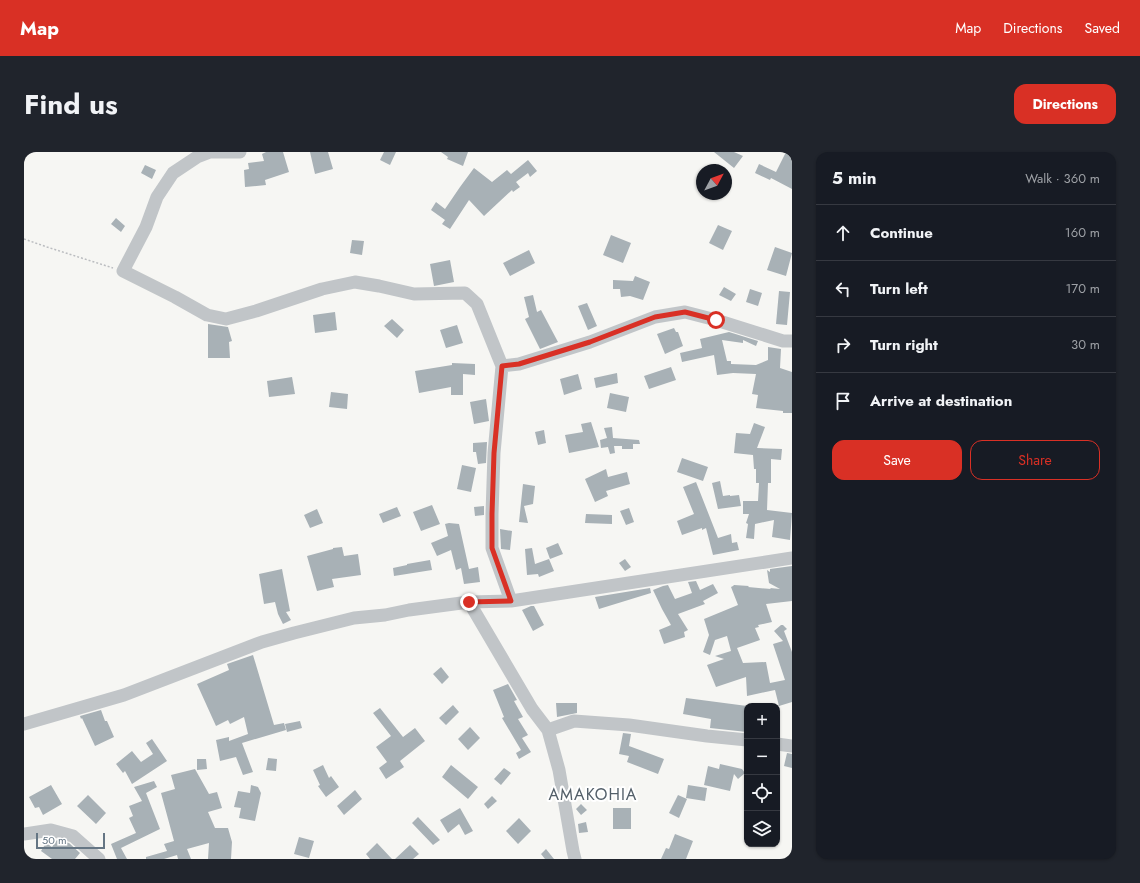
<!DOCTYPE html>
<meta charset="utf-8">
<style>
:root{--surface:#171b24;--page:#20242c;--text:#f1f3f6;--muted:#9ea1a6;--line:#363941;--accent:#d93025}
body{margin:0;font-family:Jost,sans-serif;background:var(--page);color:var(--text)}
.controls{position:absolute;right:12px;bottom:12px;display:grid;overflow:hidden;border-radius:8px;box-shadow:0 1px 3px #0004}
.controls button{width:36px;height:36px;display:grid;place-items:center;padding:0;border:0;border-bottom:1px solid var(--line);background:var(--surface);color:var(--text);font:20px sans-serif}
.compass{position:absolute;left:672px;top:12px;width:36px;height:36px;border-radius:50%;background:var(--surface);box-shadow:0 1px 3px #0004;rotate:49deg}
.scale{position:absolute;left:12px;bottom:10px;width:69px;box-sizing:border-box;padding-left:4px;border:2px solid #657684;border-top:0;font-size:11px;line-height:14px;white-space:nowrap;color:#657684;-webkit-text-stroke:3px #fff;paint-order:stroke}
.stop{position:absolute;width:12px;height:12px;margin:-9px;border:3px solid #d93025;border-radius:50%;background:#fff}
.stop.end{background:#d93025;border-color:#fff;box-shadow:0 1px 4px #0008}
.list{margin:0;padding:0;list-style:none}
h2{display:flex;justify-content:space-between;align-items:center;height:52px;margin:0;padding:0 16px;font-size:17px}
h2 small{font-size:13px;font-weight:400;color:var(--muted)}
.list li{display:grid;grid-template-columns:26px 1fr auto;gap:12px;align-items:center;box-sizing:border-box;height:56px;padding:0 16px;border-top:1px solid var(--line)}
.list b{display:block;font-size:15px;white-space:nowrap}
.list em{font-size:13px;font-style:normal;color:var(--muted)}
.actions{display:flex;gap:8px;padding:12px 16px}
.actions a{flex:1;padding:9px 0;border:1px solid var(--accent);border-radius:12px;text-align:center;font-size:14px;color:var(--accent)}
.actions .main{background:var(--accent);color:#fff}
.icon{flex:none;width:22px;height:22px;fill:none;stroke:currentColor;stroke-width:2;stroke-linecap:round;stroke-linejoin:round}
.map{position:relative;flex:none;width:768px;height:707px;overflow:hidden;border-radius:12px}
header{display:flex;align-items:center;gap:24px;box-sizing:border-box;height:56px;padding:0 20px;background:var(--accent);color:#fff}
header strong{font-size:19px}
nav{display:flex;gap:22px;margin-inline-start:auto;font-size:14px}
.intro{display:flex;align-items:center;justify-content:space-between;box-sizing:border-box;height:96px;padding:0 24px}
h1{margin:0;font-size:28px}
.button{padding:10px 18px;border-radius:12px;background:var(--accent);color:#fff;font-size:14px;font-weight:700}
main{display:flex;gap:24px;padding:0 24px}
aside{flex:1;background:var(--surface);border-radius:12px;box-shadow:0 1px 3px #0004}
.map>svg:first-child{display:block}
.building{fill:#a8b1b6}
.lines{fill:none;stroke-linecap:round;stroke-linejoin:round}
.path{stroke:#bbbdc0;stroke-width:1.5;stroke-dasharray:2 2;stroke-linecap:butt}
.minor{stroke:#c1c5c8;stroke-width:13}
.route{stroke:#d93025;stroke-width:5}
.labels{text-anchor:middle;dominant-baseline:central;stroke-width:4;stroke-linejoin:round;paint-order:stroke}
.quarter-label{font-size:16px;letter-spacing:1px;fill:#535f69;stroke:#fff}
</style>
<header>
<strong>Map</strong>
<nav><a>Map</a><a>Directions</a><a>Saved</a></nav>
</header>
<div class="intro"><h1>Find us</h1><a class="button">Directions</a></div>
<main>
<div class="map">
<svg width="768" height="707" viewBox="0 0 768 707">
<rect width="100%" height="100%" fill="#f6f6f3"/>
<!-- building -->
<path class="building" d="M 242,0 L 259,0 L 265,20 L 241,28 L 242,33 L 221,35 L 220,18 L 225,17 L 224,11 L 240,9 L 238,2 Z
M 286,0 L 304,0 L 309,17 L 291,22 Z
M 360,0 L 372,0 L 366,13 L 356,8 Z
M 417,0 L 444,0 L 439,14 L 423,7 L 424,5 Z
M 690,0 L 710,0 L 719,4 L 710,16 Z
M 762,0 L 768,0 L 768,37 L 747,26 L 746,28 L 731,21 L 735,12 L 752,20 Z
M 504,8 L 513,19 L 506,25 L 504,21 L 492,30 L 496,35 L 489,40 L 488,38 L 460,64 L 445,48 L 426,77 L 418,72 L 421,68 L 407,58 L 412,50 L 421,57 L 436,35 L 450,16 L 468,30 L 483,18 L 487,22 Z
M 121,13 L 132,18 L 128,27 L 117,21 Z
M 92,66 L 101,74 L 97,80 L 87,72 Z
M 694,73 L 708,79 L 699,98 L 685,91 Z
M 587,83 L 607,91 L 599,111 L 579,103 Z
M 328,88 L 340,89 L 338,103 L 326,101 Z
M 751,95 L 768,101 L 762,124 L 743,118 Z
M 505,98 L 511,111 L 486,124 L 479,111 Z
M 426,108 L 430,130 L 410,134 L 406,112 Z
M 611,124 L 626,130 L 619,148 L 606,144 L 597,145 L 596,137 L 589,137 L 589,128 L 609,129 Z
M 700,135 L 712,142 L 707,149 L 695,143 Z
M 726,137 L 738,141 L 734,154 L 722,150 Z
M 755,139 L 766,140 L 763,173 L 752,172 Z
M 509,143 L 513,160 L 517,158 L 534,190 L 516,197 L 501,167 L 505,165 L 500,145 Z
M 563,151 L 573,174 L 564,178 L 554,154 Z
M 311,160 L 313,178 L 291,181 L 289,163 Z
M 368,167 L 380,178 L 373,186 L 360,174 Z
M 184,172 L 204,175 L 208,189 L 205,190 L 206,206 L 184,206 Z
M 433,173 L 439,191 L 422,196 L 416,178 Z
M 650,176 L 652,180 L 654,180 L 659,194 L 641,202 L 633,182 Z
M 705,180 L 734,189 L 732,194 L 719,188 L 719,191 L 698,188 L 703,209 L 707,209 L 707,212 L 732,213 L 744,208 L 744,195 L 757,197 L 756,216 L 768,220 L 768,261 L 759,261 L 759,259 L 732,256 L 734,243 L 728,242 L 732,222 L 709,221 L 693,223 L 690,203 L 658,210 L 656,201 L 678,196 L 676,187 Z
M 428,211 L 451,212 L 451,223 L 439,222 L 439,243 L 427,243 L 427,235 L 395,241 L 391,219 L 428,213 Z
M 647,215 L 652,228 L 625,237 L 620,224 Z
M 593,221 L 594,231 L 572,236 L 570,226 Z
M 554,222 L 558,237 L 540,243 L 536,227 Z
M 268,225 L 271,242 L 245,245 L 243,229 Z
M 307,240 L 324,242 L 323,257 L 305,255 Z
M 586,241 L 605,245 L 602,260 L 583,256 Z
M 462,247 L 465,269 L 450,272 L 446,250 Z
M 567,270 L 575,295 L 545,301 L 541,283 L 559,280 L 557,272 Z
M 730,271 L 741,275 L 733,296 L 758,297 L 757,308 L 747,307 L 747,331 L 744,331 L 743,358 L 768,361 L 766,388 L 748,385 L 750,368 L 731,372 L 730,387 L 722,386 L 724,372 L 722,371 L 725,362 L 719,362 L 719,349 L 734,349 L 735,331 L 732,331 L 732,317 L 730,317 L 729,303 L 710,301 L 712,281 L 726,282 Z
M 588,275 L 589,286 L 615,288 L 616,292 L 609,292 L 609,297 L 598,297 L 598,294 L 590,294 L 591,301 L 586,302 L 584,295 L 577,296 L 576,288 L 583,286 L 580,276 Z
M 520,278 L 522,291 L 514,293 L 511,280 Z
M 463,290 L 462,311 L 454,312 L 452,300 L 449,300 L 449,291 Z
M 658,306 L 684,315 L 679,329 L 653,320 Z
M 438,313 L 452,316 L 447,340 L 433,337 Z
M 582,317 L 584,325 L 603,320 L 606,332 L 582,339 L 584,344 L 571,350 L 561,327 Z
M 696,329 L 699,344 L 706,343 L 706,344 L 715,343 L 717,354 L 694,357 L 688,331 Z
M 672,330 L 694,386 L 707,382 L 708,391 L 713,390 L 715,398 L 689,403 L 682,376 L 678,378 L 678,376 L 658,383 L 653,369 L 670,362 L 659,335 Z
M 499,332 L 511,334 L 509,352 L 500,354 L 504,371 L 495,370 Z
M 408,353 L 416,372 L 397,379 L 389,360 Z
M 460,354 L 460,363 L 451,364 L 450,355 Z
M 373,355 L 377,364 L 359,371 L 355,362 Z
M 605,356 L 610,370 L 602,373 L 596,359 Z
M 293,357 L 299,371 L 286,376 L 280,363 Z
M 562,362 L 588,363 L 588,372 L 561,371 Z
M 425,371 L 435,372 L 445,417 L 454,415 L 456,430 L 440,432 L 437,416 L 432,418 L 427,398 L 413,404 L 407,391 L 424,384 L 421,372 Z
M 476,377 L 488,379 L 486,398 L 477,397 Z
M 534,391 L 539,402 L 526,407 L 522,396 Z
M 318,395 L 320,404 L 334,402 L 337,423 L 308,427 L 310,435 L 293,439 L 283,404 L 309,397 L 309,396 Z
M 508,396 L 511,412 L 525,407 L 530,419 L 515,425 L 514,422 L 503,423 L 501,397 Z
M 601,407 L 607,415 L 601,419 L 595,411 Z
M 406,408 L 408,418 L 370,424 L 369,416 L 383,413 L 383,412 Z
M 768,414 L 768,449 L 742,452 L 748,470 L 734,473 L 735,475 L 731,476 L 736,488 L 713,496 L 719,511 L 742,510 L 746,531 L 761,528 L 749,492 L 759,489 L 750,479 L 757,473 L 759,473 L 763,477 L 760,479 L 768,500 L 768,550 L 755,554 L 751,538 L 723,544 L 722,525 L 692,535 L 683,513 L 700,507 L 691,504 L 707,499 L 703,484 L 691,488 L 686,503 L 679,500 L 685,483 L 680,467 L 714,453 L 707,435 L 709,434 L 710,433 L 725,434 L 724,435 L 747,437 L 746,436 L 756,437 L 745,431 L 743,418 L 746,420 L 746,417 Z
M 258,417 L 266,459 L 262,460 L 267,468 L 259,472 L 254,462 L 251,450 L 240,452 L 235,422 Z
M 672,429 L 676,438 L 689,432 L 694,441 L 679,449 L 681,452 L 654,462 L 664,478 L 660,480 L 661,485 L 640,492 L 635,478 L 647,473 L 638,457 L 629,438 L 639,434 L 644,433 L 651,447 L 668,441 L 664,430 Z
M 626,436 L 627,441 L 575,457 L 571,445 Z
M 507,454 L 510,454 L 520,473 L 509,479 L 498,458 Z
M 229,503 L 250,573 L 260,571 L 262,578 L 218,591 L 229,620 L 219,623 L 212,605 L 196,609 L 192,588 L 205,585 L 205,589 L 224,582 L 220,565 L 206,572 L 204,568 L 192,574 L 173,532 L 205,518 L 203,512 Z
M 417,515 L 425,525 L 418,532 L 409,522 Z
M 484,532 L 493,548 L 490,549 L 499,565 L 494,567 L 504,583 L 498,586 L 507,600 L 495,607 L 492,601 L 497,598 L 478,566 L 480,565 L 469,538 Z
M 662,546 L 723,554 L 723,580 L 686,576 L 687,567 L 659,562 Z
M 532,551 L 553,551 L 553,561 L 533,565 Z
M 429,553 L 435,560 L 422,573 L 415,566 Z
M 356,556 L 379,585 L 391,576 L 401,589 L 376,609 L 380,615 L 362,627 L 355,616 L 363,610 L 352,595 L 367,584 L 349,561 Z
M 77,558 L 81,569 L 83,569 L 90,585 L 71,594 L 58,566 L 57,567 L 56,564 Z
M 276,569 L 278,576 L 263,580 L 261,572 Z
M 446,575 L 456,586 L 444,598 L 434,587 Z
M 599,581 L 607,582 L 605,594 L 640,607 L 634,622 L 603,610 L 605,604 L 595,602 Z
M 128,587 L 143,609 L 108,632 L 101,619 L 99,621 L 92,612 L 108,599 L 117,610 L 129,602 L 122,591 Z
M 763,601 L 768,602 L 768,616 L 760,614 Z
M 244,606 L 253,607 L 252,619 L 242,618 Z
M 173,607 L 182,607 L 183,617 L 173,618 Z
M 696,612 L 718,617 L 721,621 L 714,627 L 710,622 L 706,639 L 680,633 L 684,614 L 695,617 Z
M 299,613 L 305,626 L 307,624 L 315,635 L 302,645 L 294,634 L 296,633 L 289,618 Z
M 427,613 L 454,635 L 444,647 L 418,625 Z
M 480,616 L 487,621 L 477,633 L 470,627 Z
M 171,617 L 185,642 L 193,640 L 198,656 L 184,660 L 191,676 L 204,676 L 208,690 L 207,707 L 184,707 L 185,691 L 163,697 L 167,707 L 154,707 L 153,703 L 140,707 L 122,707 L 122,705 L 143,699 L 140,692 L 150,689 L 137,641 L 151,637 L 147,623 Z
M 130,629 L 133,635 L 122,641 L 136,677 L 97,696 L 103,707 L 93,707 L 87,692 L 112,681 L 105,666 L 109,664 L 105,654 L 118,649 L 110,635 Z
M 27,633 L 38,652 L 19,663 L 15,655 L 11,656 L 5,645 Z
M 227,633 L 234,635 L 237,641 L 231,669 L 215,666 L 217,656 L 210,655 L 214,639 L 226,641 Z
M 664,633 L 683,636 L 681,649 L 662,646 Z
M 331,638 L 338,647 L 320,663 L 313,654 Z
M 64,643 L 82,661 L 72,672 L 53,654 Z
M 654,643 L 663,647 L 655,666 L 645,661 Z
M 468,644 L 473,649 L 464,657 L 460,652 Z
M 557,652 L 563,658 L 557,663 L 552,657 Z
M 436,656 L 449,679 L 441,683 L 435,672 L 424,681 L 416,668 Z
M 589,656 L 607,656 L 607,677 L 589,677 Z
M 394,665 L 416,688 L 409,693 L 388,671 Z
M 495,666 L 507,679 L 494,692 L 482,679 Z
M 562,670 L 564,680 L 555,681 L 554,672 Z
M 651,682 L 669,689 L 662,707 L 637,707 L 642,696 L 645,697 Z
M 275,685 L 290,689 L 285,706 L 270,702 Z
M 33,688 L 45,691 L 56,701 L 51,707 L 28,707 L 17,699 L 22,691 L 28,695 Z
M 353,691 L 368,707 L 346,707 L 342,702 Z
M 386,693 L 395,702 L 389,707 L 371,707 Z
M 522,697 L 530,707 L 521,707 L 517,702 Z"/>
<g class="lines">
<!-- path -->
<path class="path" d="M 0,87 L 23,95 L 89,116"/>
<!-- minor -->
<path class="minor" d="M 216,0 L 186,0 L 173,5 L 149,21 L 133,45 L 122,75 L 99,119 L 151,145 L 183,163 L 202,167 L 232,159 L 298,137 L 331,130 L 355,134 L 390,142 L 441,141 L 453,152 L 478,214 L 470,301 L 468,362 L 468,396 L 487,449
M 478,214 L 495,212 L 566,190 L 631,165 L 661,160 L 692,168 L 759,189 L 768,189
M 445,450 L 508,557 L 524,578 L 535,618 L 549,699 L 551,707
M 0,572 L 100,543 L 238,490 L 270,481 L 330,466 L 361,463 L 385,458 L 445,450 L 487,449 L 768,406
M 524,578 L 550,569 L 605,573 L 683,584 L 723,588
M 753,592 L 768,594
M 0,682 L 27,678 L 49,684 L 75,707"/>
</g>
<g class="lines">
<!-- route -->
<path class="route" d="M 445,450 L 487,449 L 468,396 L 468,362 L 470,301 L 478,214 L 495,212 L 566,190 L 631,165 L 661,160 L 692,168"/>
</g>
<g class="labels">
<!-- quarter labels -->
<g class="quarter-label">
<text x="569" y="642">AMAKOHIA</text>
</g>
</g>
</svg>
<div class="controls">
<button>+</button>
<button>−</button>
<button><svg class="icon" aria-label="locate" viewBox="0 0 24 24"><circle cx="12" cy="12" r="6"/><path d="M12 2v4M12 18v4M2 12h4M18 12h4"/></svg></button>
<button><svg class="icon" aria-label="layers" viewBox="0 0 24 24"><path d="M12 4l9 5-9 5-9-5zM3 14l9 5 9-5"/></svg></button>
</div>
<svg class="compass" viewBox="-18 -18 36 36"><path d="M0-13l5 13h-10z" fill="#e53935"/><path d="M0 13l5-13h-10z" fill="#9ea1a6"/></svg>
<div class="scale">50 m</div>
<div class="stop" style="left:692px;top:168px"></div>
<div class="stop end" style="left:445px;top:450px"></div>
</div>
<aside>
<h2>5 min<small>Walk · 360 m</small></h2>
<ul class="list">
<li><svg class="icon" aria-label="ahead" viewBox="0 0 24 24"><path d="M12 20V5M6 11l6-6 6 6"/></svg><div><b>Continue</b></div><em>160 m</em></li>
<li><svg class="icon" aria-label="left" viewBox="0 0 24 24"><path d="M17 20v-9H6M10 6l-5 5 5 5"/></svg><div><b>Turn left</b></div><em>170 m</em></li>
<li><svg class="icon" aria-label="right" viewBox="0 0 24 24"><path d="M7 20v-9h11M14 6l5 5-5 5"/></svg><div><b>Turn right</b></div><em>30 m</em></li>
<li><svg class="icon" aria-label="arrive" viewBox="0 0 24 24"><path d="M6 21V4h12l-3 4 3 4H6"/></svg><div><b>Arrive at destination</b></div></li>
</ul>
<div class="actions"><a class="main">Save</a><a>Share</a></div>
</aside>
</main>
